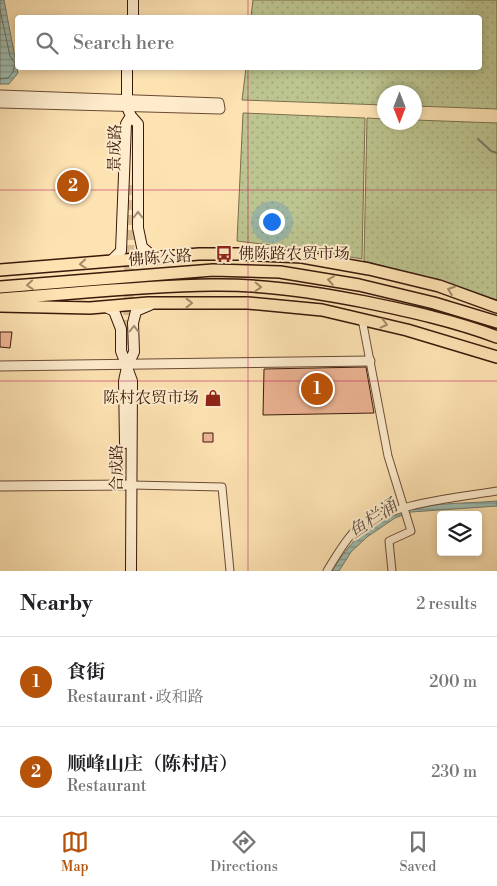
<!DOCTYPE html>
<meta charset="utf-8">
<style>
:root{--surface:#fff;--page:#f6f6f6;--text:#202124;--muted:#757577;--line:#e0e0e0;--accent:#b45309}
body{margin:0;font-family:"Libre Bodoni","Noto Serif SC",serif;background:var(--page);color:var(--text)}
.controls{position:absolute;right:15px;bottom:15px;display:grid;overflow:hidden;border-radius:5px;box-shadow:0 2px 8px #0003}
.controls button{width:45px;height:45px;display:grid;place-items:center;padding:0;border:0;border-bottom:1px solid var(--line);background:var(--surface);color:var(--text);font:25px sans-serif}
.compass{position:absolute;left:377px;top:85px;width:45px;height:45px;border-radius:50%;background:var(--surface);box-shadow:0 2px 8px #0003;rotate:180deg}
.you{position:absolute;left:271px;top:221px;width:18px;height:18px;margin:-12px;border:4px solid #fff;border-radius:50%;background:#1a73e8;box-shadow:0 0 0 8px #1a73e833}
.badge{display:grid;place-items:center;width:32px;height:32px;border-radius:50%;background:var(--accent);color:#fff;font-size:16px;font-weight:700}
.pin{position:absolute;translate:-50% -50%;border:2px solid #fff;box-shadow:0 1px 5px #0006}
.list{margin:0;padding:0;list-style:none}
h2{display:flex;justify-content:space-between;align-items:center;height:65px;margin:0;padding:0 20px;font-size:21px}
h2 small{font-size:16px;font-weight:400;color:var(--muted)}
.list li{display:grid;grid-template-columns:32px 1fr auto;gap:15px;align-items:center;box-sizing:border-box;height:90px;padding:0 20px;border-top:1px solid var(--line)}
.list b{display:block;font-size:19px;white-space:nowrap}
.list p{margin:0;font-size:16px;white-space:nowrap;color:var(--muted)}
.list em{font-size:16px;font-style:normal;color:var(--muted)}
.icon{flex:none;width:28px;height:28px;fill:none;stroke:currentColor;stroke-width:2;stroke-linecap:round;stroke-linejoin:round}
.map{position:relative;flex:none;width:497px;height:571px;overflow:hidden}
.search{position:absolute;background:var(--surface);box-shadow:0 2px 8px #0003;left:15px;right:15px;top:15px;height:55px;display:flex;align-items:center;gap:12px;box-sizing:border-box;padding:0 18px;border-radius:5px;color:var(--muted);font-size:19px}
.sheet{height:245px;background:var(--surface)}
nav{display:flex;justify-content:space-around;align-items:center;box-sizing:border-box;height:70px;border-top:1px solid var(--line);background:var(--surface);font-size:14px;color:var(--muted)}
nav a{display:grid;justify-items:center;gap:2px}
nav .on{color:var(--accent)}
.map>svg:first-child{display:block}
.grass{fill:url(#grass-dots);stroke:#7a6e4c}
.water{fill:url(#water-rules);stroke:#767b6e}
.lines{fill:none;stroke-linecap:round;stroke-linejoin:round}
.shore{stroke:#6c6b5d;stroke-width:1}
.stream{stroke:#767b6e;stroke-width:2}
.building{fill:#edb494;stroke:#39190a}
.secondary-tunnel{stroke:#d6ba90;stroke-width:10;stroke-dasharray:10 5;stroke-linecap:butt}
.minor-casing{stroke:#6a4b34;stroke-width:9}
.tertiary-casing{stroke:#6a4b34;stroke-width:11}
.secondary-casing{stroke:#39190a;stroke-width:12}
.trunk-casing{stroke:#39190a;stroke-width:14}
.minor{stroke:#feeccd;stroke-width:7}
.tertiary{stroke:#feeccd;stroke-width:9}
.secondary{stroke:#feeccd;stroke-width:10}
.trunk{stroke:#fde2b2;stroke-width:11}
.oneway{stroke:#a58d75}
.oneway2{stroke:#a58866}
.grid{fill:none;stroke:#c2185b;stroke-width:1;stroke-opacity:0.55}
.labels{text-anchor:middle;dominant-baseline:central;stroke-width:4;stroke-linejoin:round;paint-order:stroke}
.street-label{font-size:16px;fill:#39190a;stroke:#feeccd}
.poi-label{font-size:16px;fill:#39190a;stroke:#feeccd;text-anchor:start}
.water-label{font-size:18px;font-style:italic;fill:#5d5244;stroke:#feeccd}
</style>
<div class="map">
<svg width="497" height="571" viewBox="0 0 497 571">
<defs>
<pattern id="grass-dots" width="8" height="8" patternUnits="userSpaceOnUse" patternTransform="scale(1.25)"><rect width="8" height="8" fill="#bcc48f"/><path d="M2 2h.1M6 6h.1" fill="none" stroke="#a2a87a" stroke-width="1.8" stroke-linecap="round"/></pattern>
<pattern id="water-rules" width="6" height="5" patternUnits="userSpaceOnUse" patternTransform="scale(1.25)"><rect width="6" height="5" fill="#9fbdb0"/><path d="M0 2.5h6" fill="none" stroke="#83998d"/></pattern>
</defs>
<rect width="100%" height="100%" fill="#fde2b2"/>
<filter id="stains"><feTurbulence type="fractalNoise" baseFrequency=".004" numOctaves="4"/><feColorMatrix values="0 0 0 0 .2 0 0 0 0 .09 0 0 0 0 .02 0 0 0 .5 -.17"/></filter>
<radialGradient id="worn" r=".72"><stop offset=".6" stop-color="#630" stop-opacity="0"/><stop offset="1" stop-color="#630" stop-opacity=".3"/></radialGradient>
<!-- grass -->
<path class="grass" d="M 253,0 L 497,0 L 497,109 L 415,106 L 414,92 L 384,92 L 384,105 L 242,100 L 246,68 L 480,68 L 480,18 L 251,17 Z
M 243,113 L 365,118 L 362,259 L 311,250 L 237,241 Z
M 367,118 L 384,119 L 384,122 L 414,122 L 415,120 L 497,123 L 497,301 L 433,279 L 364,261 Z"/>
<!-- water -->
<path class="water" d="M 0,0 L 4,0 L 18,73 L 9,84 L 0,84 Z
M 497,501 L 497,506 L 411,512 L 395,518 L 367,537 L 351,552 L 339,571 L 332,571 C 343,552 365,525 386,516 C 420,502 461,504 497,501 Z"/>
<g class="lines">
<!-- shore -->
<path class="shore" d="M 0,10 L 10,56 L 15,63 L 13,72 L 8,78 L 0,79"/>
<!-- stream -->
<path class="stream" d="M 478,139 L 491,151 L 497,153"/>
</g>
<!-- building -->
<path class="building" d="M 0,332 L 12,332 L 10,348 L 0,347 Z
M 366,367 L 374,413 L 263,415 L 264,369 Z
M 203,433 L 213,433 L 213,442 L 203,442 Z"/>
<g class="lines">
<!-- secondary-tunnel -->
<path class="secondary-tunnel" d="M 128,345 L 130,180"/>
<!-- minor casing -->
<g class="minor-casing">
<path id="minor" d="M 362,319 L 388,456 L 411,531 L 389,541 L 392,571
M 132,485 L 222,487 L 230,571
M 327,571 C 333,561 347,537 356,530 C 390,503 455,498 497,491"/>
</g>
<!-- tertiary casing -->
<g class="tertiary-casing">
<path id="tertiary" d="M 0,95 L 219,103 L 220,109 L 0,103
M 0,366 L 370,361
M 0,486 L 132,485"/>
</g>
<!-- secondary casing -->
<g class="secondary-casing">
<path id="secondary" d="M 133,0 L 133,18
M 127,68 L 127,107 L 131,116 L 138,124 L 138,228 L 142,247 L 155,258
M 111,261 L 121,251 L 126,124 L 131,116
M 106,307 L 114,311 L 121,329 L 121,351 L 132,381 L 131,571
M 128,365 L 134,352 L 133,323 L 136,311 L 150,305
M 125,443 L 124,381 L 127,367"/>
</g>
<!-- trunk casing -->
<g class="trunk-casing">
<path id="trunk" d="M 0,270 L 199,254 L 241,254 L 302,257 L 369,269 L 439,286 L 497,307
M 0,287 L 213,270 L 280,272 L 359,285 L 434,303 L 497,322
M 0,299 C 70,294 141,286 212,285 C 263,284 315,292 365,302 C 409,311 455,321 497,337
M 0,306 L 90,308 L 148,303 L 248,303 L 322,310 L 407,330 L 497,357"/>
</g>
<!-- minor -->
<use href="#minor" class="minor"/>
<!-- tertiary -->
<use href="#tertiary" class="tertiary"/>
<!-- secondary -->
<use href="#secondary" class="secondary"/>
<!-- trunk -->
<use href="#trunk" class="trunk"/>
</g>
<!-- one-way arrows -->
<defs><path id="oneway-chevron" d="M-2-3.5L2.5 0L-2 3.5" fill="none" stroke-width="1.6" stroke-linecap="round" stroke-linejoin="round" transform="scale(1.25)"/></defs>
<g class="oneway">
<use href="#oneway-chevron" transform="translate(138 215) rotate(-90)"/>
<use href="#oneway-chevron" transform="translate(134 329) rotate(-89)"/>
</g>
<g class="oneway2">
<use href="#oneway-chevron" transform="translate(83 264) rotate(175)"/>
<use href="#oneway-chevron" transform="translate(331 280) rotate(-171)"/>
<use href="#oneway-chevron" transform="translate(30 285) rotate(175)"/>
<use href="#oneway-chevron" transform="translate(258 287) rotate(2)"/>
<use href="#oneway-chevron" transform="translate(451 290) rotate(-160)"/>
<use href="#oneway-chevron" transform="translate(189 303)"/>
<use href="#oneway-chevron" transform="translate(384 324) rotate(14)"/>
</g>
<!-- grid -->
<path class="grid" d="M 248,0 L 248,18M 248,68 L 248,571M 0,190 L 497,190M 0,381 L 497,381"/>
<!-- icons -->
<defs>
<g id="bus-bare" transform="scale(1.35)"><path d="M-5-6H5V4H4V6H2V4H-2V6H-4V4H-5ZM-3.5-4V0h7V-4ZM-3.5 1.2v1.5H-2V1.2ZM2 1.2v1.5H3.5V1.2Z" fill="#8f2418" stroke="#feeccd" stroke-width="2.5" paint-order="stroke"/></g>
<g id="shop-bare" transform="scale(1.35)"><path d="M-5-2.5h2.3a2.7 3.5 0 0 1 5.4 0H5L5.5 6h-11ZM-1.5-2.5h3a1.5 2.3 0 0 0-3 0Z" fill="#8f2418" stroke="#feeccd" stroke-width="2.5" paint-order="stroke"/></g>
</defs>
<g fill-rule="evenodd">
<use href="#bus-bare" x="224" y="254"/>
<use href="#shop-bare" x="213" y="398"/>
</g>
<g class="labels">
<!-- street labels -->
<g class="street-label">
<text transform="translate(115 148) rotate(-89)">景成路</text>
<text transform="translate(160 258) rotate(-4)">佛陈公路</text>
<text transform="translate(117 468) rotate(-90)">合成路</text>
</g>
<!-- poi labels -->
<g class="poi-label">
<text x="238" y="254">佛陈路农贸市场</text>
<text x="199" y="398" text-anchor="end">陈村农贸市场</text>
</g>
<!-- water labels -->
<g class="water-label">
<text transform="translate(373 519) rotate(-34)">鱼栏涌</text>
</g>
</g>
<rect width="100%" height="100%" filter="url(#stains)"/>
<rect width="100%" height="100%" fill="url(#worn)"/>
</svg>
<div class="controls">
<button><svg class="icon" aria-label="layers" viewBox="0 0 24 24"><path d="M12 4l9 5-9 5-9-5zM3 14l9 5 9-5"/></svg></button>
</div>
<svg class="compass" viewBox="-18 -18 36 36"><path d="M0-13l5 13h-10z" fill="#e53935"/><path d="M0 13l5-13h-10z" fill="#757577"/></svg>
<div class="you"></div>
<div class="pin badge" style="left:317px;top:389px">1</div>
<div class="pin badge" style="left:73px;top:186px">2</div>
<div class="search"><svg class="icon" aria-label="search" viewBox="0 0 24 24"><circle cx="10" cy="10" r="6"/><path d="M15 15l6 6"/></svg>Search here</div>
</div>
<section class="sheet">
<h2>Nearby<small>2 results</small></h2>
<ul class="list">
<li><span class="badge">1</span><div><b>食街</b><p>Restaurant · 政和路</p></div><em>200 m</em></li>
<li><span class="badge">2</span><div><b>顺峰山庄（陈村店）</b><p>Restaurant</p></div><em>230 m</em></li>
</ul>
</section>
<nav>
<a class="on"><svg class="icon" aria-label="map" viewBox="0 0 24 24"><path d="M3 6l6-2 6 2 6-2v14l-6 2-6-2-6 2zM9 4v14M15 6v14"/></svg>Map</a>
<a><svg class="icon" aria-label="directions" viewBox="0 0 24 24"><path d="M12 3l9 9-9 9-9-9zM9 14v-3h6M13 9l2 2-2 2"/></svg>Directions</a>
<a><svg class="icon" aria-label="saved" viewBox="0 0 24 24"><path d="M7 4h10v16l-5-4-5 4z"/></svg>Saved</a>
</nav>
